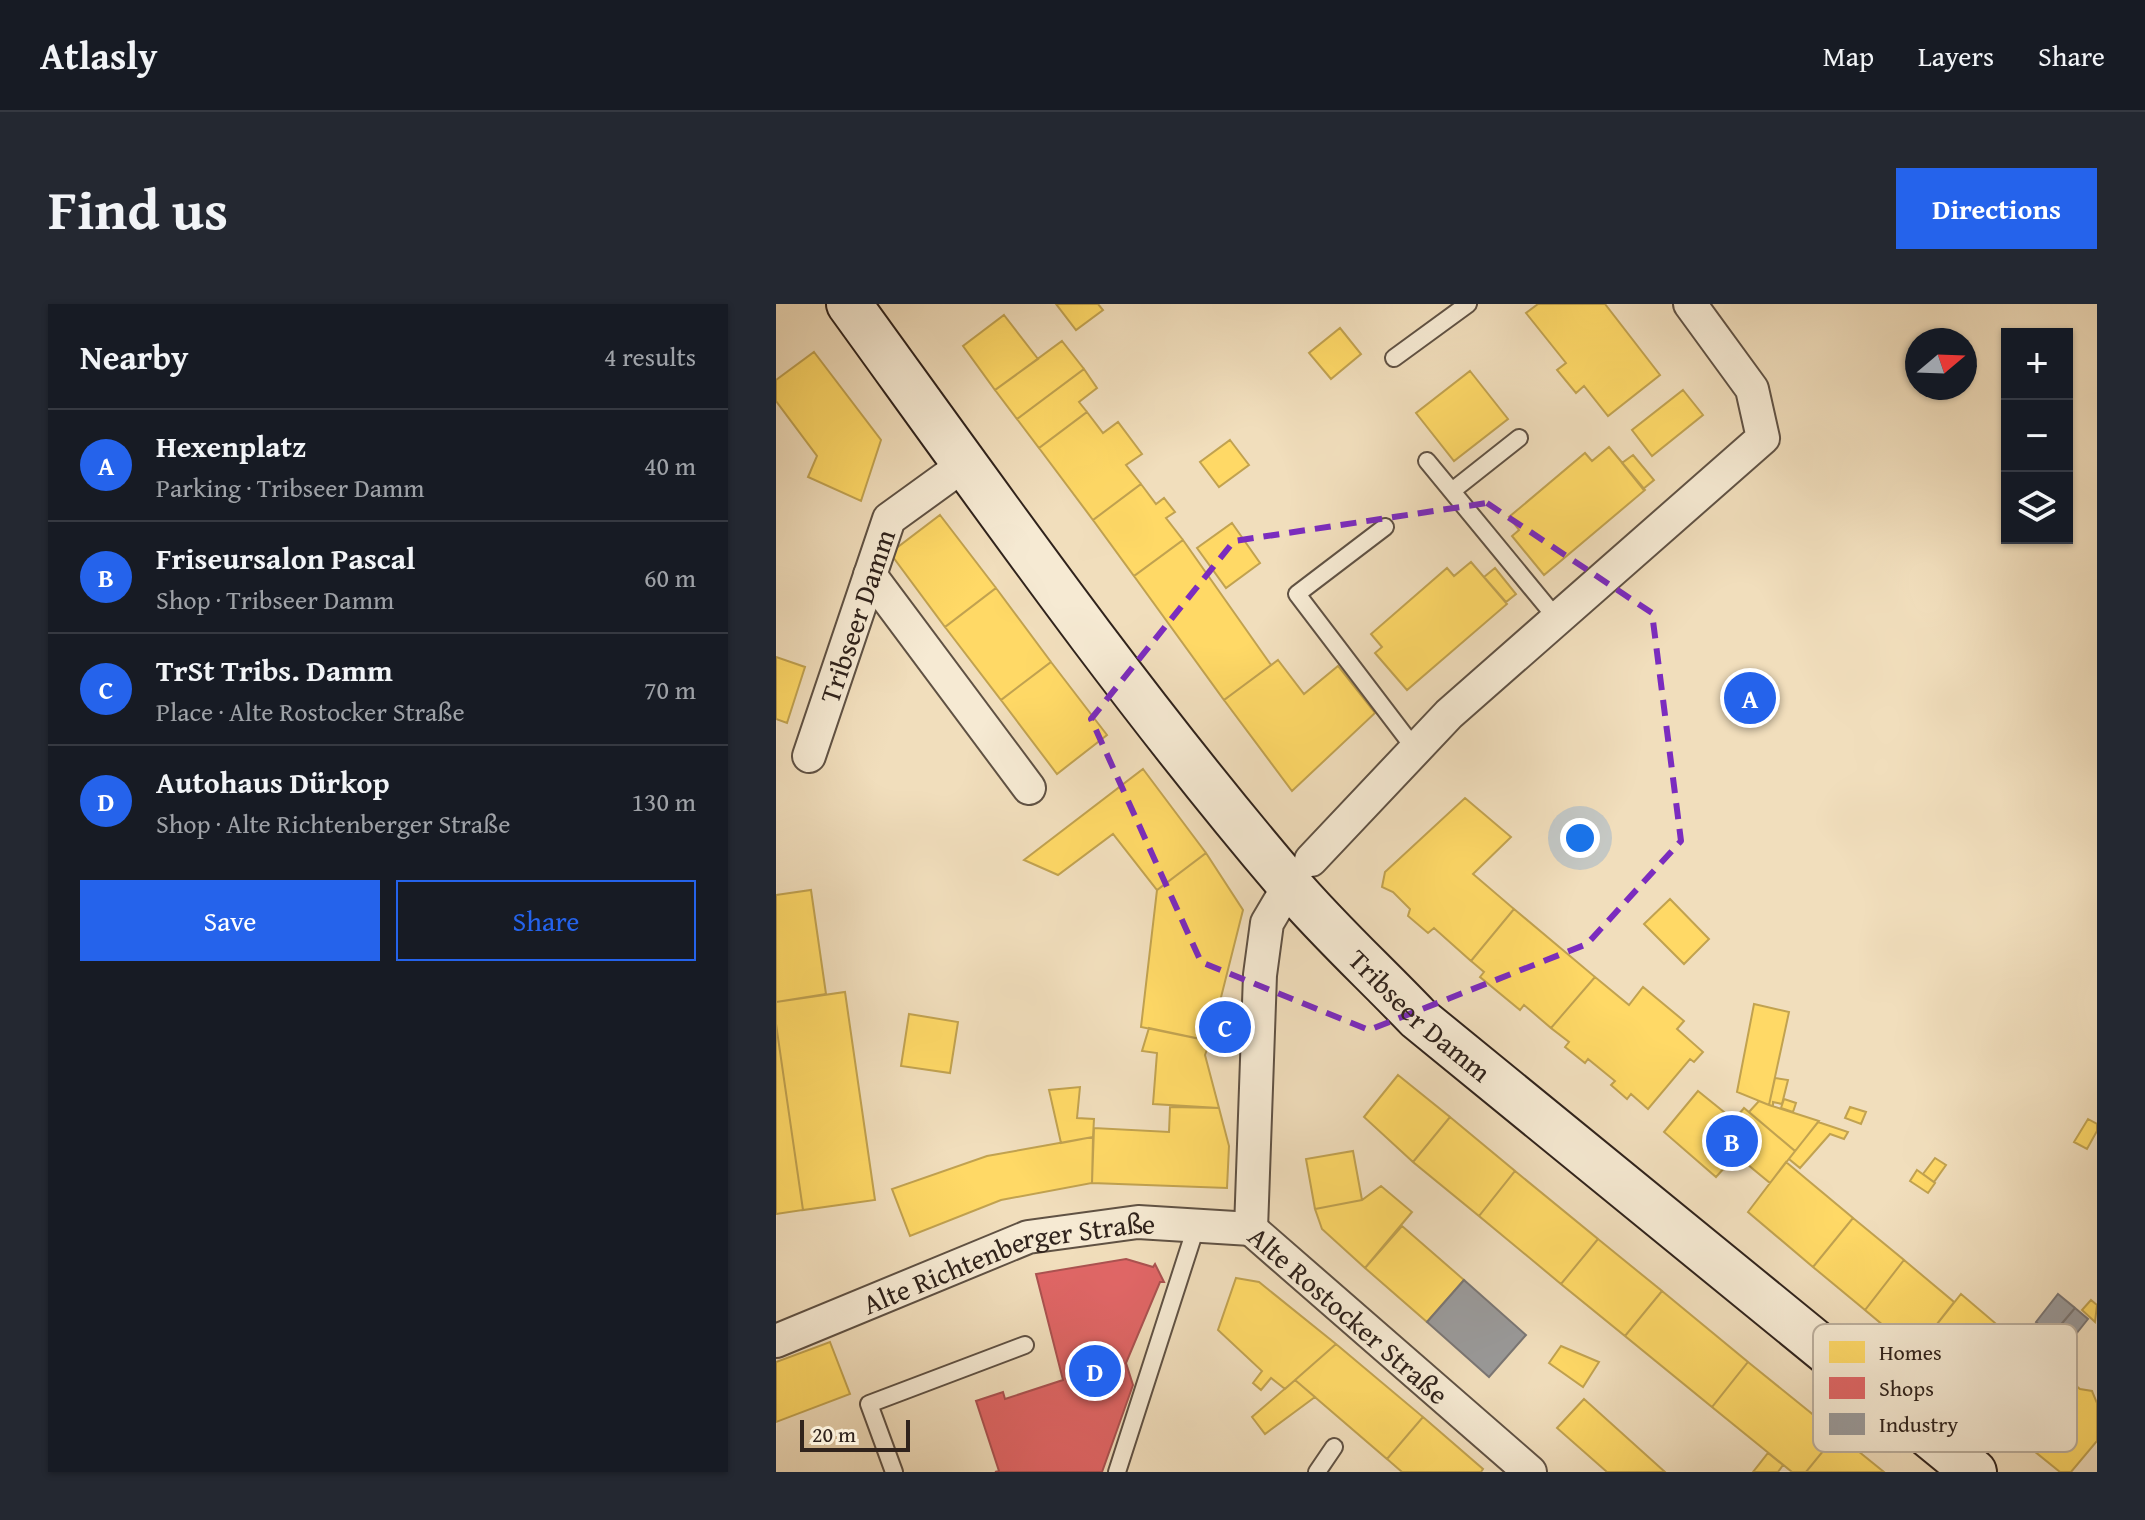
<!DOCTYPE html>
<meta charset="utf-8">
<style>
:root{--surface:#171b24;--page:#242831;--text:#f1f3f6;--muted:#9ea1a6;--line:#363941;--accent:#2563eb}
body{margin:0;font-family:"Gentium Book Plus",serif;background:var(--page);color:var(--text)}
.controls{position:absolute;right:24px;top:24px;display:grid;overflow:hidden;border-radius:0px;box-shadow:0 2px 6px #0004}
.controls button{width:72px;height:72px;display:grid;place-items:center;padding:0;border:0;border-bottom:2px solid var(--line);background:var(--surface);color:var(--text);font:40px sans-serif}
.compass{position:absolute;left:1129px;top:24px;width:72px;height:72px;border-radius:50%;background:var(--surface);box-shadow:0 2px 6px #0004;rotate:71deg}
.scale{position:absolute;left:24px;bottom:20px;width:110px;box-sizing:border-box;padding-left:8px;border:4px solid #30231c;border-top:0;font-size:22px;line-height:28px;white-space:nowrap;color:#30231c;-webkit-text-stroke:6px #f6ead3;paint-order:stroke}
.you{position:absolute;left:804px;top:534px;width:28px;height:28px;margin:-20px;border:6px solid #fff;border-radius:50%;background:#1a73e8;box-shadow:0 0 0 12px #1a73e833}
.badge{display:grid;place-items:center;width:52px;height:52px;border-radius:50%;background:var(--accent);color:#fff;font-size:26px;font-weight:700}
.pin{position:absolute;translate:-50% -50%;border:4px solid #fff;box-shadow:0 2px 8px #0006}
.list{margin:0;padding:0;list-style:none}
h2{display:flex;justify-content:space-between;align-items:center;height:104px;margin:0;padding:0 32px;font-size:34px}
h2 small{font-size:26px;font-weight:400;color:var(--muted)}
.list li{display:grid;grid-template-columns:52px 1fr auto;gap:24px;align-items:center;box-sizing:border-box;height:112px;padding:0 32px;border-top:2px solid var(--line)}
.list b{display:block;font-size:30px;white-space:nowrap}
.list p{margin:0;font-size:26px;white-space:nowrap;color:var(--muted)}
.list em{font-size:26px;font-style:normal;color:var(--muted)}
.actions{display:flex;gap:16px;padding:24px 32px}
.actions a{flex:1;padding:18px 0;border:2px solid var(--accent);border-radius:0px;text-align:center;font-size:28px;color:var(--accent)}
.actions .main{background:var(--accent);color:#fff}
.icon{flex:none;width:44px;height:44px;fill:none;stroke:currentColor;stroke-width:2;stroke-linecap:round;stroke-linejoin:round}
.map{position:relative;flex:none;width:1321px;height:1168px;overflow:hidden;border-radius:0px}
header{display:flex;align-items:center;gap:48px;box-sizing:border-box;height:112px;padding:0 40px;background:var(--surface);border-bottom:2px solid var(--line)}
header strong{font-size:38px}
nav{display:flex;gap:44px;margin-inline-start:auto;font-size:28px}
.intro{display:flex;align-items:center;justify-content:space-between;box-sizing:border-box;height:192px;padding:0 48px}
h1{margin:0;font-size:56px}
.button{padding:20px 36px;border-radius:0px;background:var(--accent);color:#fff;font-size:28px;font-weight:700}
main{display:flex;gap:48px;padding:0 48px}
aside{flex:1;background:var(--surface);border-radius:0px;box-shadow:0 2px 6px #0004}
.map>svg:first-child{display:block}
.homes{fill:#ffd966;stroke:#c1a250;stroke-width:2}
.shops{fill:#e06666;stroke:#ab5250;stroke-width:2}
.industry{fill:#999;stroke:#7a7674;stroke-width:2}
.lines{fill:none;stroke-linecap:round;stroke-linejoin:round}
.lane-casing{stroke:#605244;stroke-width:20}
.street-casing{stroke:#605244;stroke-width:36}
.secondary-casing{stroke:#30231c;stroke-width:48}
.lane{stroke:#f6ead3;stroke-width:16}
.street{stroke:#f6ead3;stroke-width:32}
.secondary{stroke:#f6ead3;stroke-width:44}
.marked{fill:none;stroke:#7b2cbf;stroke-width:6;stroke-dasharray:16 10;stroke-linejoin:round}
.labels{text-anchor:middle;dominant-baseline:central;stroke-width:8;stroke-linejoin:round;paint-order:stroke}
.street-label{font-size:28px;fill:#30231c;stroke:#f6ead3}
.key{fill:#f6ead3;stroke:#bbae9c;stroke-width:2}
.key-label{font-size:22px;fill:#30231c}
</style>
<header>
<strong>Atlasly</strong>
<nav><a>Map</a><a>Layers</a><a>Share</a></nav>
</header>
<div class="intro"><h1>Find us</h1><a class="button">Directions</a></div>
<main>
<aside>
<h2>Nearby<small>4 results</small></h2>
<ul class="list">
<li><span class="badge">A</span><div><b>Hexenplatz</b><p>Parking · Tribseer Damm</p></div><em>40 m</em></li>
<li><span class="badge">B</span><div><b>Friseursalon Pascal</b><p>Shop · Tribseer Damm</p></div><em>60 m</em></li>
<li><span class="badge">C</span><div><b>TrSt Tribs. Damm</b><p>Place · Alte Rostocker Straße</p></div><em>70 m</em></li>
<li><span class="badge">D</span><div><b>Autohaus Dürkop</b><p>Shop · Alte Richtenberger Straße</p></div><em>130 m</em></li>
</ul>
<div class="actions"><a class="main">Save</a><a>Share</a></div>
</aside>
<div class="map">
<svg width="1321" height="1168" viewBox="0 0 1321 1168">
<rect width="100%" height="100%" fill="#f1debc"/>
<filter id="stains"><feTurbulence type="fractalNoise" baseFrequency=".0025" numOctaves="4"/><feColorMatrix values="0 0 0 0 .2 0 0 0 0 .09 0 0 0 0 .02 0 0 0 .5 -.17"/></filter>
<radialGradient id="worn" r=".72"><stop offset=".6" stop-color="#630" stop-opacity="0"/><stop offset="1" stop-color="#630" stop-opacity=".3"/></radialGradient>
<!-- homes -->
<path class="homes" d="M 280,0 L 322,0 L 327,6 L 300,26 Z
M 762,0 L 829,0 L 884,71 L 832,112 L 808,82 L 800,89 L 781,66 L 790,59 L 750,9 Z
M 228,11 L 262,55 L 219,86 L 187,42 Z
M 564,24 L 585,50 L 555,75 L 533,49 Z
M 286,37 L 308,65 L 241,115 L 219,86 Z
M 38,48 L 105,136 L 85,197 L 32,173 L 41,152 L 0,97 L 0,76 Z
M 308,65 L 321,84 L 303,98 L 311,108 L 263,144 L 241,115 Z
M 694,67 L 732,115 L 678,157 L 640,109 Z
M 907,86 L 927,111 L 876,152 L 856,126 Z
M 311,108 L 327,129 L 342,118 L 366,150 L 350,161 L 365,180 L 317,216 L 263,144 Z
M 454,136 L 473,161 L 443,183 L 424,158 Z
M 833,143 L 869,186 L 768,271 L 736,232 L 743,226 L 733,213 L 809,149 L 816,157 Z
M 857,151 L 878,176 L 867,185 L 846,159 Z
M 365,180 L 380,200 L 388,194 L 399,208 L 390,214 L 407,236 L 358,272 L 317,216 Z
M 164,211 L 220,284 L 169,323 L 114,249 Z
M 456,219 L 484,259 L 450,284 L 421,244 Z
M 407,236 L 495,361 L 448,396 L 358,272 Z
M 695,258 L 731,300 L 631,386 L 599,349 L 606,343 L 595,330 L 671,264 L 678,272 Z
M 719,264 L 740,290 L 730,298 L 708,273 Z
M 220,284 L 275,358 L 225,396 L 169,323 Z
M 0,353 L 29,363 L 11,419 L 0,415 Z
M 502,356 L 528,390 L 562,362 L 599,409 L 516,487 L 448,396 Z
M 275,358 L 331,431 L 281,470 L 225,396 Z
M 367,465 L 430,549 L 381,586 L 337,530 L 282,571 L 248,556 Z
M 689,494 L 735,533 L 697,570 L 738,605 L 695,657 L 658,624 L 652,629 L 632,612 L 634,605 L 617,588 L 606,583 L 609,568 Z
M 430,549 L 467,606 L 434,737 L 365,723 L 381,586 Z
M 35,586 L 50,690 L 0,698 L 0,591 Z
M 894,595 L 933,635 L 908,660 L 868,620 Z
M 738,605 L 819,673 L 775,724 L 748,701 L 744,706 L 704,673 L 708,668 L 695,657 Z
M 819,673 L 853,701 L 867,683 L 908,717 L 901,725 L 927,748 L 918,758 L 914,755 L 872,805 L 855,790 L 851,795 L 835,781 L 839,777 L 812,755 L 809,759 L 789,743 L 793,738 L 775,724 Z
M 69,688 L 99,896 L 27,906 L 0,720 L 0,698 Z
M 978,700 L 1013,708 L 993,801 L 961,788 Z
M 133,710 L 182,718 L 174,769 L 125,762 Z
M 447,715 L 453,716 L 451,732 L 444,731 Z
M 0,720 L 27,906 L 0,910 Z
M 373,724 L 434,737 L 429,751 L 443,804 L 377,800 L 381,749 L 366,747 Z
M 622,771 L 674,813 L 637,858 L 588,813 Z
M 999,774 L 1012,776 L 1006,800 L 997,798 L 997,802 L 993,801 Z
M 304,783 L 301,814 L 318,815 L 317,833 L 285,839 L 273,786 Z
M 922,787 L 958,816 L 968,804 L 1019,847 L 994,879 L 960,851 L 940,873 L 888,828 Z
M 1008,795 L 1020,799 L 1017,808 L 1005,804 Z
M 983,797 L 993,801 L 1043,817 L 1019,847 L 973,808 Z
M 394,803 L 443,804 L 453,842 L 451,884 L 316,879 L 318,824 L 393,828 Z
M 1074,803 L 1090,808 L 1085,820 L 1069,814 Z
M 674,813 L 739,867 L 703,912 L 637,858 Z
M 1312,815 L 1321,820 L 1321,827 L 1311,845 L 1298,838 Z
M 1042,818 L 1072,828 L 1068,835 L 1054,830 L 1024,864 L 1013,855 Z
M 317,833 L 316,879 L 225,896 L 134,932 L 116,885 L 211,852 Z
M 577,847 L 586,896 L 539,905 L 530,855 Z
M 1159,854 L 1170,861 L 1158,878 L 1147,870 Z
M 1010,858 L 1077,914 L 1037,963 L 972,908 Z
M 1141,866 L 1159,879 L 1152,889 L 1134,877 Z
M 739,867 L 822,935 L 785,980 L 703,912 Z
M 605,882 L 636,908 L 589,964 L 546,925 L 539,905 L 586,896 Z
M 1077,914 L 1128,956 L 1089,1006 L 1037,963 Z
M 626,922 L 688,976 L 651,1018 L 589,964 Z
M 822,935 L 886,987 L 849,1032 L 785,980 Z
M 1128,956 L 1178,998 L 1139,1048 L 1089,1006 Z
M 460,974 L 483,978 L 560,1040 L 509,1085 L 495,1074 L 485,1086 L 477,1079 L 486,1067 L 442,1026 Z
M 886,987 L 972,1058 L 936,1103 L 849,1032 Z
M 1185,990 L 1246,1042 L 1220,1073 L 1211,1065 L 1190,1091 L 1139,1048 Z
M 1315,996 L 1321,1001 L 1319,1018 L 1306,1006 Z
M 54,1038 L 74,1090 L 0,1118 L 0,1058 Z
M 560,1040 L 647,1113 L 611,1155 L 519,1076 Z
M 785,1042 L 823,1058 L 807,1083 L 773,1059 Z
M 972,1058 L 1061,1130 L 1030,1168 L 1016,1168 L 936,1103 Z
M 1281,1066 L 1304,1085 L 1316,1087 L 1321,1099 L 1321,1137 L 1295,1168 L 1284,1168 L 1232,1126 Z
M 519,1076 L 539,1093 L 489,1130 L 476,1113 Z
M 808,1095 L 889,1168 L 831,1168 L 781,1124 Z
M 647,1113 L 707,1165 L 705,1168 L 626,1168 L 611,1155 Z
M 1061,1130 L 1108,1168 L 1030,1168 Z
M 992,1149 L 1007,1161 L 1002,1168 L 977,1168 Z"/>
<!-- shops -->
<path class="shops" d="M 350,955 L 377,963 L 379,960 L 388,978 L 384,978 L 350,1059 L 357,1081 L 326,1168 L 219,1168 L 223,1167 L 200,1097 L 227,1088 L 229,1095 L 287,1076 L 260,970 Z"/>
<!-- industry -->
<path class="industry" d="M 688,976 L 750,1031 L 713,1073 L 651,1018 Z
M 1282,990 L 1299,1004 L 1276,1031 L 1260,1018 Z
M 1299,1004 L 1312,1015 L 1276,1060 L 1262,1048 Z"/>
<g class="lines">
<!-- lane casing -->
<g class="lane-casing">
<path id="lane" d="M 618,54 L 692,0
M 651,157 L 782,316
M 676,187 L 743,134
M 609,223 L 521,290 L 639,445
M 118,1168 L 93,1100 L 249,1041
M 341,1168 L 420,923
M 541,1168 L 558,1143"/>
</g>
<!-- street casing -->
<g class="street-casing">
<g id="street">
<path d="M 94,271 L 253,484"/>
<path id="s1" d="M 33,452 L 113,215 L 189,160"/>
<path d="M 535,556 L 673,410 L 987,134 L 976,85 L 914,0"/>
<path id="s2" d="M 475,925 L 754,1168"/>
<path d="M 475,925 L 484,671 L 491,619 L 514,580"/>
<path id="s3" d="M 0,1037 L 252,933 L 362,918 L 475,925"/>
</g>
</g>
<!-- secondary casing -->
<g class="secondary-casing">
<g id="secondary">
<path id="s4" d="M 73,0 C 215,196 355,395 512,579 C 552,626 599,669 642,714 L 1198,1168"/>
</g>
</g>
<!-- lane -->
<use href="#lane" class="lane"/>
<!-- street -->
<use href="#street" class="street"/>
<!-- secondary -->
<use href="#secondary" class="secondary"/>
</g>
<!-- marked area -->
<path class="marked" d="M 711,199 L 876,309 L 905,537 L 811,640 L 593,726 L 425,658 L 315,415 L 458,237 Z"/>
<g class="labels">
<!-- street labels -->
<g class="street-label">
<text stroke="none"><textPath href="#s1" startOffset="148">Tribseer Damm</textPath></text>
<text stroke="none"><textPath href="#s4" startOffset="914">Tribseer Damm</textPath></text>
<text stroke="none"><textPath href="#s3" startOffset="248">Alte Richtenberger Straße</textPath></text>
<text stroke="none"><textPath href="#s2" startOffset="130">Alte Rostocker Straße</textPath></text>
</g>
</g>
<!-- legend -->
<rect x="1037" y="1020" width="264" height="128" rx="12" class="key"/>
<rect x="1053" y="1037" width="36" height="22" fill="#ffd966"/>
<rect x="1053" y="1073" width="36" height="22" fill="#e06666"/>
<rect x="1053" y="1109" width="36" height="22" fill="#999"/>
<g class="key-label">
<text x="1103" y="1056">Homes</text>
<text x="1103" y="1092">Shops</text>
<text x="1103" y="1128">Industry</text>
</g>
<rect width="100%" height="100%" filter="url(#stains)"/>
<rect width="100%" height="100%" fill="url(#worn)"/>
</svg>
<div class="controls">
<button>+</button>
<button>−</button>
<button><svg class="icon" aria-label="layers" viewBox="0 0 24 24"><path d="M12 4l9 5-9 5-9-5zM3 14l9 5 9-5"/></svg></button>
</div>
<svg class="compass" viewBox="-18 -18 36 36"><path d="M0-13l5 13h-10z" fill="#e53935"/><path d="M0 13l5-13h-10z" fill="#9ea1a6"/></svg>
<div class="scale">20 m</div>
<div class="you"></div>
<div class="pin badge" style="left:974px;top:394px">A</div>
<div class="pin badge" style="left:956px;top:837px">B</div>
<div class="pin badge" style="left:449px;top:723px">C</div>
<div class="pin badge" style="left:319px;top:1067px">D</div>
</div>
</main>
